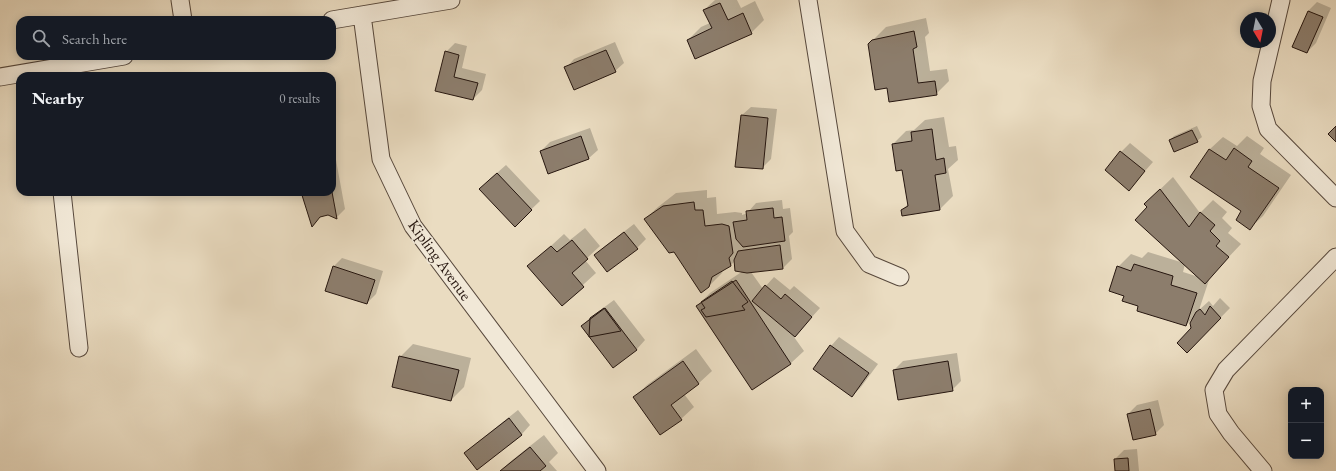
<!DOCTYPE html>
<meta charset="utf-8">
<style>
:root{--surface:#171b24;--page:#20242c;--text:#f1f3f6;--muted:#9ea1a6;--line:#363941}
body{margin:0;font-family:"EB Garamond",serif;background:var(--page);color:var(--text)}
.controls{position:absolute;right:12px;bottom:12px;display:grid;overflow:hidden;border-radius:8px;box-shadow:0 2px 10px #0003}
.controls button{width:36px;height:36px;display:grid;place-items:center;padding:0;border:0;border-bottom:1px solid var(--line);background:var(--surface);color:var(--text);font:20px sans-serif}
.compass{position:absolute;left:1240px;top:12px;width:36px;height:36px;border-radius:50%;background:var(--surface);box-shadow:0 2px 10px #0003;rotate:170deg}
.list{margin:0;padding:0;list-style:none}
h2{display:flex;justify-content:space-between;align-items:center;height:52px;margin:0;padding:0 16px;font-size:17px}
h2 small{font-size:13px;font-weight:400;color:var(--muted)}
.icon{flex:none;width:22px;height:22px;fill:none;stroke:currentColor;stroke-width:2;stroke-linecap:round;stroke-linejoin:round}
.map{position:relative;flex:none;width:1336px;height:471px;overflow:hidden}
.search{position:absolute;background:var(--surface);box-shadow:0 2px 10px #0003;left:16px;top:16px;width:320px;height:44px;display:flex;align-items:center;gap:10px;box-sizing:border-box;padding:0 14px;border-radius:12px;color:var(--muted);font-size:15px}
.panel{position:absolute;background:var(--surface);box-shadow:0 2px 10px #0003;left:16px;top:72px;width:320px;height:124px;border-radius:12px}
.map>svg:first-child{display:block}
.shadow{fill:#0003;fill-rule:evenodd}
.building{fill:#8c7d6c;stroke:#26160f}
.lines{fill:none;stroke-linecap:round;stroke-linejoin:round}
.street-casing{stroke:#57483c;stroke-width:19}
.street{stroke:#f1e8d7;stroke-width:17}
.labels{text-anchor:middle;dominant-baseline:central;stroke-width:3;stroke-linejoin:round;paint-order:stroke}
.street-label{font-size:16px;fill:#26160f;stroke:#f1e8d7}
</style>
<div class="map">
<svg width="1336" height="471" viewBox="0 0 1336 471">
<rect width="100%" height="100%" fill="#eadcc1"/>
<filter id="stains"><feTurbulence type="fractalNoise" baseFrequency=".005" numOctaves="4"/><feColorMatrix values="0 0 0 0 .2 0 0 0 0 .09 0 0 0 0 .02 0 0 0 .5 -.17"/></filter>
<radialGradient id="worn" r=".72"><stop offset=".6" stop-color="#630" stop-opacity="0"/><stop offset="1" stop-color="#630" stop-opacity=".3"/></radialGradient>
<!-- shadow -->
<path class="shadow" d="M 715,0 L 737,0 L 741,8 L 755,1 L 764,20 L 751,33 L 688,40 L 701,27 L 710,23 L 704,10 Z
M 1317,2 L 1331,8 L 1316,43 L 1307,52 L 1308,11 Z
M 926,18 L 929,33 L 925,37 L 930,71 L 947,69 L 949,81 L 936,94 L 888,87 L 872,41 L 886,27 Z
M 615,42 L 624,63 L 615,71 L 566,68 L 574,59 Z
M 455,43 L 467,46 L 462,68 L 486,74 L 482,90 L 473,99 L 436,90 L 446,52 Z
M 332,93 L 336,115 L 332,119 Z
M 751,107 L 777,109 L 771,159 L 762,168 L 742,115 Z
M 944,117 L 949,147 L 956,146 L 958,160 L 948,169 L 953,196 L 940,209 L 902,210 L 908,204 L 903,169 L 893,144 L 906,131 L 914,130 L 925,120 Z
M 1197,126 L 1202,137 L 1197,141 L 1170,140 L 1174,136 Z
M 590,128 L 598,150 L 589,158 L 541,151 L 550,142 Z
M 1247,136 L 1264,148 L 1260,154 L 1291,175 L 1263,216 L 1250,228 L 1243,211 L 1192,177 L 1210,149 L 1223,137 L 1237,146 Z
M 1130,143 L 1153,162 L 1129,189 L 1121,152 Z
M 336,160 L 345,209 L 336,218 L 328,214 L 322,215 L 312,225 L 302,192 L 332,192 L 332,161 Z
M 506,165 L 540,201 L 515,225 L 489,180 Z
M 1173,177 L 1200,213 L 1213,200 L 1227,212 L 1222,218 L 1232,228 L 1228,233 L 1241,244 L 1207,280 L 1209,280 L 1199,310 L 1209,301 L 1213,306 L 1220,298 L 1230,308 L 1187,352 L 1194,317 L 1186,325 L 1139,305 L 1125,295 L 1118,267 L 1131,254 L 1142,258 L 1148,252 L 1184,263 L 1148,207 L 1145,204 ZM 1185,264 L 1199,277 L 1183,272 Z
M 707,190 L 707,198 L 716,197 L 717,214 L 735,212 L 742,213 L 742,215 L 748,213 L 748,212 L 756,203 L 782,200 L 783,209 L 790,208 L 793,232 L 789,236 L 792,259 L 783,268 L 751,272 L 763,289 L 774,277 L 790,290 L 794,286 L 820,308 L 794,337 L 804,351 L 791,363 L 752,389 L 697,306 L 710,293 L 743,271 L 735,261 L 730,266 L 723,270 L 722,273 L 709,286 L 645,219 L 658,207 L 676,193 Z
M 634,224 L 646,239 L 637,248 L 595,255 L 604,247 Z
M 585,228 L 600,246 L 585,260 L 596,273 L 562,304 L 529,266 L 564,234 L 570,240 Z
M 342,258 L 383,271 L 376,294 L 367,303 L 333,267 Z
M 614,300 L 645,340 L 637,349 L 614,367 L 582,326 L 591,317 Z
M 839,337 L 878,364 L 861,387 L 852,396 L 831,346 Z
M 413,344 L 471,358 L 464,387 L 451,400 L 400,357 Z
M 696,349 L 712,371 L 699,383 L 684,394 L 694,407 L 681,419 L 634,398 L 647,385 Z
M 957,353 L 961,381 L 952,390 L 894,370 L 903,361 Z
M 1158,400 L 1164,425 L 1155,434 L 1128,414 L 1137,405 Z
M 518,410 L 530,425 L 522,434 L 478,469 L 465,453 L 474,445 Z
M 544,435 L 558,453 L 549,462 L 557,471 L 500,471 L 511,461 Z
M 1137,449 L 1139,471 L 1116,471 L 1115,459 L 1124,450 Z"/>
<!-- building -->
<path class="building" d="M 720,3 L 728,20 L 743,13 L 752,34 L 695,59 L 687,40 L 712,28 L 703,10 Z
M 1308,11 L 1323,17 L 1307,53 L 1292,47 Z
M 914,31 L 917,47 L 913,49 L 918,83 L 935,81 L 937,95 L 889,102 L 887,88 L 875,90 L 868,44 L 872,40 Z
M 606,50 L 616,72 L 574,90 L 564,67 Z
M 445,51 L 459,55 L 454,77 L 478,83 L 473,100 L 435,91 Z
M 741,115 L 768,118 L 763,169 L 735,167 Z
M 1336,126 L 1336,142 L 1328,134 Z
M 932,129 L 936,160 L 944,158 L 946,173 L 935,175 L 940,210 L 902,216 L 901,210 L 908,206 L 902,170 L 896,171 L 892,144 L 912,141 L 911,132 Z
M 1192,130 L 1198,142 L 1174,152 L 1169,140 Z
M 581,136 L 589,159 L 548,174 L 540,151 Z
M 1234,148 L 1252,161 L 1248,167 L 1279,188 L 1250,230 L 1236,220 L 1241,211 L 1190,177 L 1209,149 L 1226,160 Z
M 1120,151 L 1145,171 L 1129,191 L 1105,170 Z
M 497,173 L 532,210 L 515,227 L 479,189 Z
M 1160,189 L 1189,227 L 1200,212 L 1215,225 L 1210,231 L 1220,241 L 1216,246 L 1229,257 L 1205,284 L 1135,220 L 1147,207 L 1144,204 Z
M 301,192 L 332,192 L 337,219 L 328,215 L 320,217 L 312,227 Z
M 694,202 L 695,210 L 703,210 L 705,226 L 722,224 L 729,226 L 733,253 L 729,258 L 731,266 L 712,277 L 709,287 L 701,293 L 674,252 L 669,253 L 644,219 L 663,206 Z
M 773,208 L 774,218 L 782,217 L 785,241 L 743,247 L 736,239 L 733,222 L 747,220 L 746,211 Z
M 624,232 L 638,249 L 607,272 L 594,255 Z
M 572,240 L 588,259 L 572,273 L 584,287 L 562,306 L 527,266 L 551,246 L 557,252 Z
M 780,245 L 783,269 L 747,273 L 735,271 L 734,260 L 738,251 Z
M 1134,264 L 1173,276 L 1171,285 L 1197,293 L 1186,326 L 1137,311 L 1138,306 L 1122,301 L 1124,296 L 1109,291 L 1117,266 L 1131,271 Z
M 333,266 L 375,280 L 367,304 L 325,291 Z
M 736,280 L 791,364 L 752,390 L 696,306 Z
M 732,281 L 748,302 L 742,306 L 745,310 L 706,317 L 701,310 L 705,308 L 701,302 Z
M 765,285 L 781,299 L 785,294 L 812,317 L 795,337 L 752,301 Z
M 1210,306 L 1221,318 L 1187,353 L 1177,343 L 1191,328 L 1190,323 L 1196,312 L 1200,309 L 1205,315 Z
M 604,308 L 621,331 L 589,337 L 590,318 Z
M 605,308 L 637,350 L 613,368 L 581,326 Z
M 830,345 L 869,373 L 852,397 L 813,369 Z
M 399,356 L 459,370 L 451,401 L 392,387 Z
M 683,361 L 699,384 L 671,405 L 682,420 L 660,435 L 633,397 Z
M 948,361 L 953,391 L 898,400 L 893,370 Z
M 1150,409 L 1156,435 L 1133,440 L 1127,414 Z
M 509,418 L 522,435 L 477,470 L 464,453 Z
M 530,447 L 546,466 L 540,471 L 500,471 Z
M 1128,458 L 1129,471 L 1115,471 L 1114,459 Z"/>
<g class="lines">
<!-- street casing -->
<g class="street-casing">
<path id="street" d="M 180,0 L 183,20
M 808,0 L 845,231 L 869,264 L 900,277
M 1281,0 L 1262,81 L 1261,106 L 1268,129 L 1336,198
M 362,15 L 381,159 L 413,226 L 597,471
M 332,20 L 451,0
M 0,77 L 124,56
M 62,192 L 79,348
M 1263,471 L 1231,433 L 1218,414 L 1214,390 L 1226,370 L 1336,257"/>
</g>
<!-- street -->
<use href="#street" class="street"/>
</g>
<g class="labels">
<!-- street labels -->
<g class="street-label">
<text transform="translate(440 260) rotate(54)">Kipling Avenue</text>
</g>
</g>
<rect width="100%" height="100%" filter="url(#stains)"/>
<rect width="100%" height="100%" fill="url(#worn)"/>
</svg>
<div class="controls">
<button>+</button>
<button>−</button>
</div>
<svg class="compass" viewBox="-18 -18 36 36"><path d="M0-13l5 13h-10z" fill="#e53935"/><path d="M0 13l5-13h-10z" fill="#9ea1a6"/></svg>
<div class="search"><svg class="icon" aria-label="search" viewBox="0 0 24 24"><circle cx="10" cy="10" r="6"/><path d="M15 15l6 6"/></svg>Search here</div>
<section class="panel">
<h2>Nearby<small>0 results</small></h2>
<ul class="list">
</ul>
</section>
</div>
